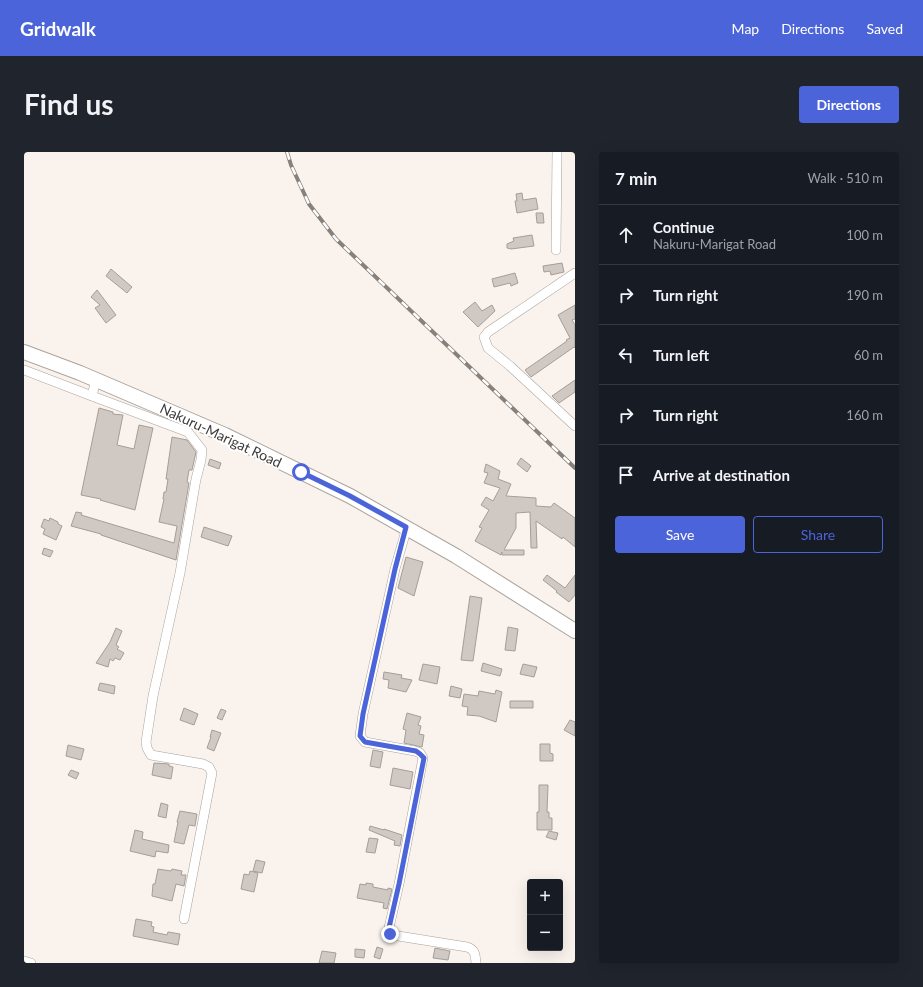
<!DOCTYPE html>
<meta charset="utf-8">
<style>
:root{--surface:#171b24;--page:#20242c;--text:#f1f3f6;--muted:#9ea1a6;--line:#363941;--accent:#4c64d9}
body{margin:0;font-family:Lato,sans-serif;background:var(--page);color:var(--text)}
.controls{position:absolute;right:12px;bottom:12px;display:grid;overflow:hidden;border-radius:4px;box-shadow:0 4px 16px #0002}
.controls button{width:36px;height:36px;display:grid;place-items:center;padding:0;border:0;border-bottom:1px solid var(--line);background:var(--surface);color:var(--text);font:20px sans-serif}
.stop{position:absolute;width:12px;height:12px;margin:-9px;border:3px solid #4c64d9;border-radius:50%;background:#fff}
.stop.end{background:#4c64d9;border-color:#fff;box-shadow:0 1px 4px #0008}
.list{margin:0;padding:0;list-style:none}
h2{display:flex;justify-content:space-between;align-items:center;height:52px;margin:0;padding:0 16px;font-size:17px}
h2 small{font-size:13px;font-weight:400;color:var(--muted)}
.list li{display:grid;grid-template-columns:26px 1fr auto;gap:12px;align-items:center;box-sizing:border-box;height:60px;padding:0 16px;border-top:1px solid var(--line)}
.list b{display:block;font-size:15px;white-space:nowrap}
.list p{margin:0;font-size:13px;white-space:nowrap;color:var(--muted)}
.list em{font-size:13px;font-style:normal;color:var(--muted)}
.actions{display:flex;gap:8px;padding:12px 16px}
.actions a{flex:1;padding:9px 0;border:1px solid var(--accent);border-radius:4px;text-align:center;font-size:14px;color:var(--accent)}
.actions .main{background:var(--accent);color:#fff}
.icon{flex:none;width:22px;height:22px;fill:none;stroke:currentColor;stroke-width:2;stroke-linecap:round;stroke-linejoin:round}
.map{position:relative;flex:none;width:551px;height:811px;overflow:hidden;border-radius:4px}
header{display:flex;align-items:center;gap:24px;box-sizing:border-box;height:56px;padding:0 20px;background:var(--accent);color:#fff}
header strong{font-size:19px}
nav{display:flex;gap:22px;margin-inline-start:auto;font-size:14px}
.intro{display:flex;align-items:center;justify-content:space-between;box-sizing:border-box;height:96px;padding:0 24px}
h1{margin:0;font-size:28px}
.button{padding:10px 18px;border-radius:4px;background:var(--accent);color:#fff;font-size:14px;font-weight:700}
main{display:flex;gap:24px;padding:0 24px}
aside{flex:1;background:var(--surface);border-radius:4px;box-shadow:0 4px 16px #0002}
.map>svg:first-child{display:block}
.building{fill:#d0c9c3;stroke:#a59d97}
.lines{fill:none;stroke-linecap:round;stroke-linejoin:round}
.street-casing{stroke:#aaa39d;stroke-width:10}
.primary-casing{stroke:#aaa39d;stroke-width:16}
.street{stroke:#fff;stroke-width:9}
.primary{stroke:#fff;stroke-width:14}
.rail-casing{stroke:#86817d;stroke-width:4}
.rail{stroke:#fff;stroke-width:2.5;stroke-dasharray:8;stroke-linecap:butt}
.route{stroke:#4c64d9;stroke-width:5}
.labels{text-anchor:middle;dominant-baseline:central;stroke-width:4;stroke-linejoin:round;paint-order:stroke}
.street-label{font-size:14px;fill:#3d3a38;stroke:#fff}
</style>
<header>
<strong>Gridwalk</strong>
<nav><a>Map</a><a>Directions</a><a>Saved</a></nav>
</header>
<div class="intro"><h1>Find us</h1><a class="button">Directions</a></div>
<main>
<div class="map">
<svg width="551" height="811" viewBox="0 0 551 811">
<rect width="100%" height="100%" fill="#faf2ec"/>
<!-- building -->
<path class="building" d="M 498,41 L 499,48 L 512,46 L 514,57 L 493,61 L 491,49 L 493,49 L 492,42 Z
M 512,61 L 519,61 L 520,71 L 513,71 Z
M 508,83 L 510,94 L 487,97 L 483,96 L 483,92 L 490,89 L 489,86 Z
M 538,111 L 540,120 L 527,123 L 526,119 L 520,120 L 519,114 Z
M 87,117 L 108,135 L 103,141 L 82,124 Z
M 491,121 L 494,131 L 487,134 L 486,131 L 470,135 L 468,127 Z
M 73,138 L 92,163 L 82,171 L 71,156 L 76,153 L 67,145 Z
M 451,150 L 458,159 L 468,153 L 471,159 L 454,175 L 439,160 Z
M 551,153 L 551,167 L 548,168 L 551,173 L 551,196 L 550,195 L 507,225 L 501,218 L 543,189 L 542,188 L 546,186 L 534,163 Z
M 551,228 L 551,240 L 535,251 L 528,244 Z
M 75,256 L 89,260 L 89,262 L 99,263 L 93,293 L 110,297 L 115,273 L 129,276 L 111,358 L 76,348 L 77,347 L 57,343 Z
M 148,285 L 163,288 L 172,300 L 168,318 L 165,318 L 163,330 L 165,331 L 152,408 L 77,383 L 77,382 L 47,374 L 52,360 L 58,361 L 57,363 L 150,391 L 153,374 L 135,370 L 140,347 L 139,347 L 140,340 L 142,340 L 144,327 L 142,327 Z
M 497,306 L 507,314 L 503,320 L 493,312 Z
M 186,307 L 197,311 L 195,317 L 184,313 Z
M 462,312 L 476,319 L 474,327 L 487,332 L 482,344 L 512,346 L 512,354 L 527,355 L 530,351 L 551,366 L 551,395 L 539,385 L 538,387 L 512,369 L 513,396 L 507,396 L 506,360 L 492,361 L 492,376 L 480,398 L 500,398 L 500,403 L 478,403 L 478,400 L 477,403 L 451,389 L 458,376 L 455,375 L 465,358 L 457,353 L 462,345 L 469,349 L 476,336 L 460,331 L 464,321 L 460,320 Z
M 26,366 L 34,370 L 34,372 L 38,374 L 32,388 L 19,382 L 21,377 L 17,375 L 20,367 L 25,369 Z
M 180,375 L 208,384 L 204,394 L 177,385 Z
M 20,396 L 29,399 L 26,405 L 18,402 Z
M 382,405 L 399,410 L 390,444 L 374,436 Z
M 523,423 L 541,436 L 551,423 L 551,443 L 545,450 L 532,440 L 533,439 L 519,428 Z
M 446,444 L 458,446 L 449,509 L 437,508 Z
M 484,475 L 494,477 L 491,499 L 481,498 Z
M 92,476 L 98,479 L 92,493 L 95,495 L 93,497 L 100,501 L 96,508 L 91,506 L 89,509 L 86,507 L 84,515 L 72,511 L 86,490 Z
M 459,511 L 478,517 L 476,524 L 457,519 Z
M 399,512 L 416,515 L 413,532 L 395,528 Z
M 499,512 L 513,515 L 510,525 L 496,522 Z
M 360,520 L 378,523 L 377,526 L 388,528 L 382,540 L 364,536 L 365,528 L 359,527 Z
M 76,531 L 91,534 L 90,542 L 74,538 Z
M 427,534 L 438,537 L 436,546 L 425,544 Z
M 472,538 L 478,540 L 472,570 L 455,564 L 443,563 L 444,555 L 438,554 L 440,542 L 454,544 L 455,539 L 471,542 Z
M 486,549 L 509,549 L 509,556 L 486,556 Z
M 160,556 L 174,562 L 170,573 L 156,568 Z
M 197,557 L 202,559 L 198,568 L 193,566 Z
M 383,561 L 397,565 L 394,573 L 397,574 L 395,582 L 400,583 L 398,595 L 380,591 L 382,578 L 379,577 Z
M 546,568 L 551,570 L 551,584 L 540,578 Z
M 188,578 L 197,581 L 190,599 L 183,596 L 187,585 L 186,585 Z
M 516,592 L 526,592 L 526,601 L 529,602 L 529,609 L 516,609 Z
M 44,593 L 60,597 L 57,608 L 42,604 Z
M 349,598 L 359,600 L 356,616 L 346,614 Z
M 130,611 L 145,612 L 145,614 L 149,615 L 147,627 L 128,623 Z
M 369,616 L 389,620 L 386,637 L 366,633 Z
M 47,618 L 55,621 L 52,627 L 44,623 Z
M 515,633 L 524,633 L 523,660 L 525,660 L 525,666 L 528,666 L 528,678 L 513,678 L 513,660 L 515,660 Z
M 137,651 L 144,653 L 142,666 L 134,664 Z
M 156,659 L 173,662 L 171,674 L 165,673 L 160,692 L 150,690 L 154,670 L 153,670 Z
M 346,674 L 360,678 L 360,677 L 378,683 L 376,694 L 370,693 L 371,689 L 345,678 Z
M 111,678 L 119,680 L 118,687 L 145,693 L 144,701 L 132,699 L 131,705 L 106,699 Z
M 525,679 L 534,681 L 532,688 L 522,685 Z
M 345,686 L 354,687 L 351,701 L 342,700 Z
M 232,708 L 241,710 L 238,721 L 229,719 Z
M 134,717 L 147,719 L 148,717 L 158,719 L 157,723 L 162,723 L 160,734 L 152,732 L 148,749 L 128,744 L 129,732 L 131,732 Z
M 226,719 L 234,721 L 230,740 L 217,737 L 220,722 L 225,723 Z
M 342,731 L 349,732 L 349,735 L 364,738 L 364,736 L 368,737 L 363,757 L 359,756 L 360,751 L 333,746 L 336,732 L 342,733 Z
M 112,767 L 128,770 L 127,774 L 130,775 L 129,780 L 143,783 L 144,780 L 156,782 L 154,793 L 109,784 Z
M 353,795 L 359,797 L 356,807 L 350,805 Z
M 411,796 L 426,799 L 424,808 L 409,806 Z
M 331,797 L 341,798 L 340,806 L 331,805 Z
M 298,799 L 312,801 L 310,811 L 295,811 Z"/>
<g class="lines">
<!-- street casing -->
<g class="street-casing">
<path id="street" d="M 532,98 L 533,0
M 551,121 L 464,180 L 460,185 L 464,196 L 486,214 L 551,274
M 0,218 L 68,244
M 72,227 L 68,244 L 164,280 L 178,298 L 177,308 L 172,327 L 156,421 L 129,544 L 122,590 L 123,596 L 127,603 L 179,612 L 185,615 L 188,621 L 160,767
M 383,375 L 371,417 L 339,562 L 336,584 L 341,590 L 391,599 L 396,601 L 399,606 L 375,732 L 364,780 L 368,783 L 443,795 C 452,798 451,803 452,811
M 0,809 L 7,811"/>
</g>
<!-- primary casing -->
<g class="primary-casing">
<path id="primary" d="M 0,200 L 56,221 L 201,283 L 326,344 L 432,404 L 551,479"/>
</g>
<!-- street -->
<use href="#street" class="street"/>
<!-- primary -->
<use href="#primary" class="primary"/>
<!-- rail casing -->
<g class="rail-casing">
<path id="rail" d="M 263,0 L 267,13 L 285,52 L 312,87 L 551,316"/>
</g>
<!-- rail -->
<use href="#rail" class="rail"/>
</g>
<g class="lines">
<!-- route -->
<path class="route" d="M 277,320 L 326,344 L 382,375 L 371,417 L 339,562 L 336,584 L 341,590 L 392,599 L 396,602 L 400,606 L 375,732 L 364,780 L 366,782"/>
</g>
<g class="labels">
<!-- street labels -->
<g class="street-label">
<text transform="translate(197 283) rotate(25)">Nakuru-Marigat Road</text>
</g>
</g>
</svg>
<div class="controls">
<button>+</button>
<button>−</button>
</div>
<div class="stop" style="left:277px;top:320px"></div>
<div class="stop end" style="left:366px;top:782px"></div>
</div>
<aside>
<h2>7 min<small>Walk · 510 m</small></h2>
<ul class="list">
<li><svg class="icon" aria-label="ahead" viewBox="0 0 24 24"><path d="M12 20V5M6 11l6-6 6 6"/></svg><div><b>Continue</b><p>Nakuru-Marigat Road</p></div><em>100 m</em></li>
<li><svg class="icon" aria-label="right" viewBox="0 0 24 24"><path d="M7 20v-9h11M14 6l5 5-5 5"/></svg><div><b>Turn right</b></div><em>190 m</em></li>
<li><svg class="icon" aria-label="left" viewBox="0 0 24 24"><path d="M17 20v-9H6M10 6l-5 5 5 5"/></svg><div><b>Turn left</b></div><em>60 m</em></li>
<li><svg class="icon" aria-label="right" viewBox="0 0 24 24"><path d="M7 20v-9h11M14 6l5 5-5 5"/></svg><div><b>Turn right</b></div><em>160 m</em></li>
<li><svg class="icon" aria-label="arrive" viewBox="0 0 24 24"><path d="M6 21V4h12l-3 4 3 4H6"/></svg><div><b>Arrive at destination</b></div></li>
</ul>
<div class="actions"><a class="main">Save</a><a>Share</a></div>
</aside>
</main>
